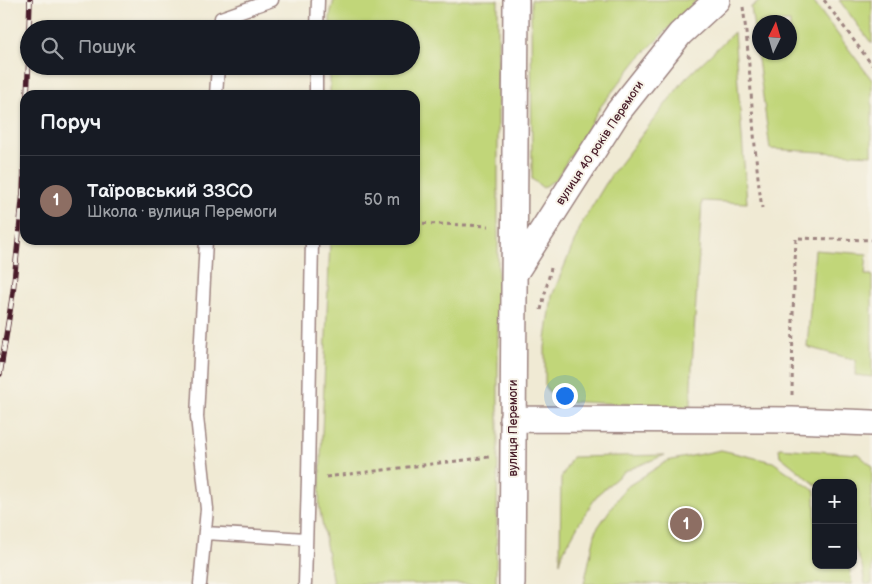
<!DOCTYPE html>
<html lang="uk">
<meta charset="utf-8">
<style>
:root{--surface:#171b24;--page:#242831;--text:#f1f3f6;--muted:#9ea1a6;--line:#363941;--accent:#ea580c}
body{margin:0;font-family:"Balsamiq Sans",sans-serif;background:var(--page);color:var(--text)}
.controls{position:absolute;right:15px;bottom:15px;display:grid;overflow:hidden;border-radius:10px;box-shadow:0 1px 4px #0004}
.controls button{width:45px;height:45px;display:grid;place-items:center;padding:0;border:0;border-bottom:1px solid var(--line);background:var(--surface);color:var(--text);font:25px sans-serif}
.compass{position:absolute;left:752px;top:15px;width:45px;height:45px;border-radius:50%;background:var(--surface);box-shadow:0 1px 4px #0004;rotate:5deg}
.you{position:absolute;left:564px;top:395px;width:18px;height:18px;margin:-12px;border:4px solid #fff;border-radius:50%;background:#1a73e8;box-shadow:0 0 0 8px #1a73e833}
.badge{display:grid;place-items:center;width:32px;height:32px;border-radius:50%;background:var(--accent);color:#fff;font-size:16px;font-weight:700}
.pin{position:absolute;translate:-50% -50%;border:2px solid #fff;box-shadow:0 1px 5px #0006}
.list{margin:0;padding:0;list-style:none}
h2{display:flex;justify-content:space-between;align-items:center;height:65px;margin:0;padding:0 20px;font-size:21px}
h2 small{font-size:16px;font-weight:400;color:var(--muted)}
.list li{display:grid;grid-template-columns:32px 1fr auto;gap:15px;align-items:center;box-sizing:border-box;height:90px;padding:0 20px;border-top:1px solid var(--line)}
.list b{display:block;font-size:19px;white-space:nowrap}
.list p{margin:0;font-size:16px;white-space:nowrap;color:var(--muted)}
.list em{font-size:16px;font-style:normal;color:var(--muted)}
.icon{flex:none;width:28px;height:28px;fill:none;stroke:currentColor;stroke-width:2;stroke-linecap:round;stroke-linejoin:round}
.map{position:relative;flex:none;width:872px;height:584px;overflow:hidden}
.search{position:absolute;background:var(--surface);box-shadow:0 1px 4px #0004;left:20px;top:20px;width:400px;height:55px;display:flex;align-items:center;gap:12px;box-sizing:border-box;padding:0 18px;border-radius:28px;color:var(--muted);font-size:19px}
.panel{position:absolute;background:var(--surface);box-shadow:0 1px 4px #0004;left:20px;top:90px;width:400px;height:155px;border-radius:15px}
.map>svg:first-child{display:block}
.green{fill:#c1d679;stroke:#867a52;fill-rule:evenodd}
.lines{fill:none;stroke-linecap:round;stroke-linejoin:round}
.lane-casing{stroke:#9d8480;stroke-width:15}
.street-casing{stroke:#9d8480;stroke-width:28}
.path{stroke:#9d8480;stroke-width:3;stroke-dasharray:4 4;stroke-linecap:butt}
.lane{stroke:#fff;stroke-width:12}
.street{stroke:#fff;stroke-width:25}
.rail-casing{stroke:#4a1f2b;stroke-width:5.5}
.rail{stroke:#f7f3e8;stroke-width:4;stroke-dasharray:11;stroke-linecap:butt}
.labels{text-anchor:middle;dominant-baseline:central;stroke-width:4;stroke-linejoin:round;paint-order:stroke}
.street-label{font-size:12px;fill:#4a1f2b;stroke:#f7f3e8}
</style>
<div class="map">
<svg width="872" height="584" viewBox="0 0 872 584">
<rect width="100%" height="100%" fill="#f7f3e8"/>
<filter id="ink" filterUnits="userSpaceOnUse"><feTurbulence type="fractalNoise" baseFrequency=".02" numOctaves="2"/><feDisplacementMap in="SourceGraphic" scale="10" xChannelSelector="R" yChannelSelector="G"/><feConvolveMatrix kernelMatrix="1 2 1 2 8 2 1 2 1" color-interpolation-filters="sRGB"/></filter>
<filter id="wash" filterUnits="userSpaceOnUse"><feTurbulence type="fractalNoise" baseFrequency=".0096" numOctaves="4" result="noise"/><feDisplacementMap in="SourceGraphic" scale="20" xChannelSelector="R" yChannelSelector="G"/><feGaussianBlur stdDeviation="1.12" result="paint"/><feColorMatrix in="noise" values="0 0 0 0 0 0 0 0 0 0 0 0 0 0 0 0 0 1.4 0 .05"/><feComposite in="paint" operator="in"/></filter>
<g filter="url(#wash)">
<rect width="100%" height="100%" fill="#f0ead4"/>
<!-- green -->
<path class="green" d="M 334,0 L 498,0 L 498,445 L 496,584 L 333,584 L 319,505 L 330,240 L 415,240 L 415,95 L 330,95 L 330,66 L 411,66 L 411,29 L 330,29 L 330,16 Z
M 531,0 L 697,0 L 638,59 L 601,106 L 556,179 L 543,188 L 532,179 Z
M 762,0 L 812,0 L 872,80 L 872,155 L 770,149 L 751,7 ZM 760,22 L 790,22 L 790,52 L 760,52 Z
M 839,0 L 872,0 L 872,44 Z
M 734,32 L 747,203 L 702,201 L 691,384 L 691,407 L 557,401 L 545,387 L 545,347 L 552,296 L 582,223 L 611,175 L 685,79 Z
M 815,250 L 867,254 L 865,275 L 872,275 L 872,377 L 855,375 L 856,360 L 807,347 Z
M 779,448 L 858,454 L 872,466 L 872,584 L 865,584 L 862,566 L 853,544 L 853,483 L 816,483 L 816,485 L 780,456 Z
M 721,450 L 773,462 L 815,491 L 816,565 L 849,565 L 852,584 L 584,584 L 596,530 L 625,488 L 667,461 Z
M 665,455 L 625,471 L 598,494 L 580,522 L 563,552 L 560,563 L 561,478 L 572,457 Z"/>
</g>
<g filter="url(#ink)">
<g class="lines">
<!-- lane casing -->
<g class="lane-casing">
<path id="lane" d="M 220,29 L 221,18 L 272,0
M 317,29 L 318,0
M 216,95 L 218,66
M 316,95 L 316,66
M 205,533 L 306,539
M 200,584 L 207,509 L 197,417 L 206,240
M 305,584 L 308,479 L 312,240"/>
</g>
<!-- street casing -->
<g class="street-casing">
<path id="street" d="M 515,273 L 618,112 L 680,34 L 717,0
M 512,419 L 792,420 L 872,423
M 512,584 L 516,0"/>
</g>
<!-- path -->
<path class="path" d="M 824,0 L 872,65
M 743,7 C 752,74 752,142 762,208
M 415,223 L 489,226
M 541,310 L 551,268
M 792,395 L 793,314 L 796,238 L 872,240
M 326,477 L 489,457"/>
<!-- lane -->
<use href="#lane" class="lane"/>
<!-- street -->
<use href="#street" class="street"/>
<!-- rail casing -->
<g class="rail-casing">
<path id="rail" d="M 29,29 L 30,0
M 27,95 L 29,57
M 0,374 L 13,292 L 23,192 L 25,145"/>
</g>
<!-- rail -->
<use href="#rail" class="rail"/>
</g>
</g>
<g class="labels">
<!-- street labels -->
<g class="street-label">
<text transform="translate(600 143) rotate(-56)">вулиця 40 років Перемоги</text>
<text transform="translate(513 428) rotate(-90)">вулиця Перемоги</text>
</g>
</g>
</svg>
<div class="controls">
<button>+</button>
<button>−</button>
</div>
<svg class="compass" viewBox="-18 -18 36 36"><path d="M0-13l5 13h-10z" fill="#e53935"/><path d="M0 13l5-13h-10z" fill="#9ea1a6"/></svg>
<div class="you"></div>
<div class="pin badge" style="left:686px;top:524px;background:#8d6e63">1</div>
<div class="search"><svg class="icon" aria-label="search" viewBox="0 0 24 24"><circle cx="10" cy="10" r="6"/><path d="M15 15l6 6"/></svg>Пошук</div>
<section class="panel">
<h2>Поруч<small></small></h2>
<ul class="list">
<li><span class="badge" style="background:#8d6e63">1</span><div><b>Таїровський ЗЗСО</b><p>Школа · вулиця Перемоги</p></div><em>50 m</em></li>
</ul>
</section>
</div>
